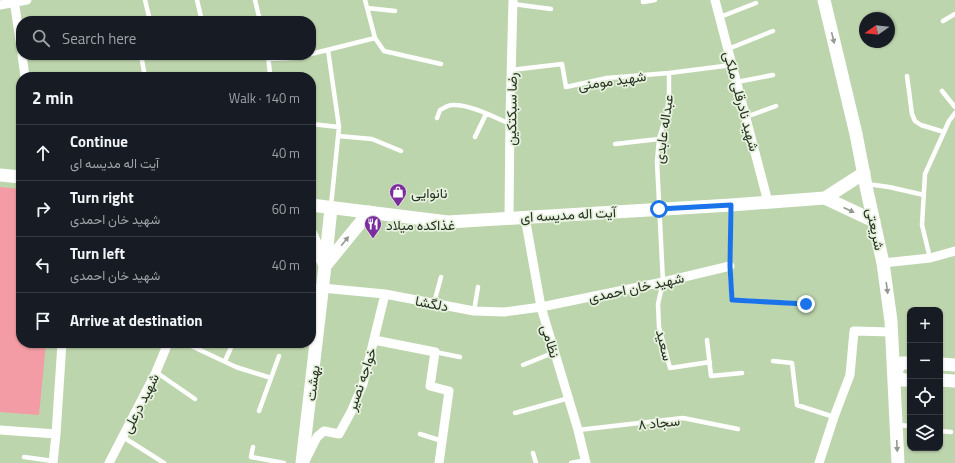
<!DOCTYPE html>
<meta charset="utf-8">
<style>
:root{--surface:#171b24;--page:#20242c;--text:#f1f3f6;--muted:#9ea1a6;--line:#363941}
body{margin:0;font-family:"Titillium Web",Vazirmatn,sans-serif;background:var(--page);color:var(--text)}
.controls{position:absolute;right:12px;bottom:12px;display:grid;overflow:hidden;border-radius:8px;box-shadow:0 1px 3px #0004}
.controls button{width:36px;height:36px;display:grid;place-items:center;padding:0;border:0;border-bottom:1px solid var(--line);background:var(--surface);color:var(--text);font:20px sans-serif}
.compass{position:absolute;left:859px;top:12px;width:36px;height:36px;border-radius:50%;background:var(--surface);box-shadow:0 1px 3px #0004;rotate:256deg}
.stop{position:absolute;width:12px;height:12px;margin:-9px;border:3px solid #1a73e8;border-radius:50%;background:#fff}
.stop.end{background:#1a73e8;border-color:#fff;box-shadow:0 1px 4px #0008}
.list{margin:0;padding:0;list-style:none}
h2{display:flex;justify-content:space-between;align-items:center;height:52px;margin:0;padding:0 16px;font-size:17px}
h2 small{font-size:13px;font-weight:400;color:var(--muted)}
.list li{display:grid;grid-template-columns:26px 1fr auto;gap:12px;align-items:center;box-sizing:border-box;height:56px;padding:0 16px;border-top:1px solid var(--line)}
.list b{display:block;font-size:15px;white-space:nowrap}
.list p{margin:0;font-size:13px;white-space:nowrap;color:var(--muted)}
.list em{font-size:13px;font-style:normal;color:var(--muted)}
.icon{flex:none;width:22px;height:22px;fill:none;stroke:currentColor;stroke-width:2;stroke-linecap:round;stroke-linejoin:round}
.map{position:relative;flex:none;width:955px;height:463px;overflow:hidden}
.search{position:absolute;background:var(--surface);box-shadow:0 1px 3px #0004;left:16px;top:16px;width:300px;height:44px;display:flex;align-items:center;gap:10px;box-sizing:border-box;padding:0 14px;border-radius:16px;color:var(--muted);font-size:15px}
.panel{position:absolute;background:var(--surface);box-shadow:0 1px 3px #0004;left:16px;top:72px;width:300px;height:276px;border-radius:16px}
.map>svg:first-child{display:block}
.green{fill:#f39ca5}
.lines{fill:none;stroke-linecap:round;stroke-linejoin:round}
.lane{stroke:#fff;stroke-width:4.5}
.street{stroke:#fff;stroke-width:9}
.secondary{stroke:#fff;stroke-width:13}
.oneway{fill:#939890}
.route{stroke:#1a73e8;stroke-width:5}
.labels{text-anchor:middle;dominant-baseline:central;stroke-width:3.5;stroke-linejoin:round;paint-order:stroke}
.street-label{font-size:14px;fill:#273121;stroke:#e5f1dd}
.poi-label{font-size:14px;fill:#273121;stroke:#e5f1dd;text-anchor:start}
</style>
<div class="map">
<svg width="955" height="463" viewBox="0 0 955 463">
<rect width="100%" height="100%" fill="#bdd5ad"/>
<!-- green -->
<path class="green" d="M 0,187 L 21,189 L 21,343 L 46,343 L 39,415 L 0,412 Z"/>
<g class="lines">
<!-- lane -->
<path class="lane" d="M 145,0 L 150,21
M 197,0 L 201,17
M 255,0 L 260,21
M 643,0 L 643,2 L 655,0
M 513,4 L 551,9
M 367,8 L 395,11
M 720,17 L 756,3
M 943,21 L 955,14
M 375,38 L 384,51 L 441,64
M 728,49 L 773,31
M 328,50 L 339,127 L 331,206
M 311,54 L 375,38 L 365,0
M 141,55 L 145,77
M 268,55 L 270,74
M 269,59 L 291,58 L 304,55
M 511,70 L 562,64 L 566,87 L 607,78 L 669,73 L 732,65
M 669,73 L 669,93 L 667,113 L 659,139 L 657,162 L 663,282 L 658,304 L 659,327 L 670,368 L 710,362
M 907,76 L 912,114 L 915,121 L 921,125 L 944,132
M 737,82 L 773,75
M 942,91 L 955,107
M 746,117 L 776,106
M 437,118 L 440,110 C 444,108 448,105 452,105 C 470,104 494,117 510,124
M 311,124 L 339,127
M 338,136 L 372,139 L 401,151
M 475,137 L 486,114
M 615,144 L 659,139
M 867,184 L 889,187 L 924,195
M 731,206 L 730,266 L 732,300 L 806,304
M 930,258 L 922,225 L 925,174 L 949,121 L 955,113
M 311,286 L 321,287
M 434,303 L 441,277
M 474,311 L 478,287
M 707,340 L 711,376 L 742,373
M 185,343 L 236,367 L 271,378
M 435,352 L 460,357
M 225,361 L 233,343
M 773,361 L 792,363 L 797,405 L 834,417
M 523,365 L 555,352
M 156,372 L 195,399
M 259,411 L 279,356
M 515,413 L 569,398
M 898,425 L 910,426
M 578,430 L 683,418 L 738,429
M 940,431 L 951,432
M 420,434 L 442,441
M 123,437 L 164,463
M 253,447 L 251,457 L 284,463
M 533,453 L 536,463
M 24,457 L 53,461
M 571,463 L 586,460"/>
<!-- street -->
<path class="street" d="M 14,0 L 21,47
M 715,0 L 768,202
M 0,5 L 27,0
M 22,55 L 25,77
M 525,217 L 541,307 L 578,430 L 586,463
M 509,218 L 510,117 L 513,0
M 883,263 L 930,258 L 955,251
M 322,288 L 385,294 L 474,311 L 504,312 L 541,307 L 663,282 L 730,266
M 374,340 L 435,352 L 430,386 L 449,391 L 439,463
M 0,430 L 56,434
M 305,461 L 317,437 L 324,431 L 339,434 L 351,412 L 363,384 L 385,294
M 53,463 L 56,434 L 62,343
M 109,463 L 156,372 L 168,343
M 819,463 L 834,417 L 850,375 L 854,331 L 892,332"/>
<!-- secondary -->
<path class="secondary" d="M 824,0 L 856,134 L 867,191 L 883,263 L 891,321 L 898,463
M 0,175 L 21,177
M 825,198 L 874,221
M 311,205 L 448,222 L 731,205 L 825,198 L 864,173
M 311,234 L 325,266 L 369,212
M 910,363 L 901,363 L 894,373 L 902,380 L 910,380
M 940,364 L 955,365
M 940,380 L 955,381
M 302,463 L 325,266 L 331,208"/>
</g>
<!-- one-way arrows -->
<defs><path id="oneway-solid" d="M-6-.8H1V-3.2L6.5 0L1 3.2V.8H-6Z"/></defs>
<g class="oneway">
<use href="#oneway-solid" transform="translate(833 38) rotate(76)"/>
<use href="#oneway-solid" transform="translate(849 210) rotate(25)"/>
<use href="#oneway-solid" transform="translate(345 241) rotate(-51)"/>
<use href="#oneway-solid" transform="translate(887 288) rotate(82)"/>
<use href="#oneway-solid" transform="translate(897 446) rotate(87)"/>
</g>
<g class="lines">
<!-- route -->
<path class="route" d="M 659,209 L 731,205 L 730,266 L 732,300 L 806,304"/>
</g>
<!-- icons -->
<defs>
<g id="shop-pin" transform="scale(0.9)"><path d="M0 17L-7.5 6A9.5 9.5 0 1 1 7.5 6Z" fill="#7b2d9e" stroke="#e5f1dd"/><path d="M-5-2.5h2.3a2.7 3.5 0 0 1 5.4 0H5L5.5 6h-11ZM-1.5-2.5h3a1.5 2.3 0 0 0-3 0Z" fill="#fff"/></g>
<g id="restaurant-pin" transform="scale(0.9)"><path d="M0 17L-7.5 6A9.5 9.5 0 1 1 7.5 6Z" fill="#7b2d9e" stroke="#e5f1dd"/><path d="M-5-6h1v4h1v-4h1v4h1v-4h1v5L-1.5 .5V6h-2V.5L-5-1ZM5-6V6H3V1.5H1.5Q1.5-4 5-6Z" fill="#fff"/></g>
</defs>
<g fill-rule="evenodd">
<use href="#shop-pin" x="398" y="192"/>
<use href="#restaurant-pin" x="373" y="224"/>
</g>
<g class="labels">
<!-- street labels -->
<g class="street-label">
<text transform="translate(612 80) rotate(-8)">شهید مومنی</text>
<text transform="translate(742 101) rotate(75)">شهید نادرقلی ملکی</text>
<text transform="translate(511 109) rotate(-89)">رضا سبکتکین</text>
<text transform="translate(663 129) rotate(-82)">عبداله عابدی</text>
<text transform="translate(568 214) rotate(-3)">آیت اله مدیسه ای</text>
<text transform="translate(876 229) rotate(78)">شریعتی</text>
<text transform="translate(636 287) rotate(-12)">شهید خان احمدی</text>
<text transform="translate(432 303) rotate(11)">دلگشا</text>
<text transform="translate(551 341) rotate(73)">نظامی</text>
<text transform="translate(665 345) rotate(76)">سعید</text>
<text transform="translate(361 379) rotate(-71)">خواجه نصیر</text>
<text transform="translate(312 383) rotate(-83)">بهشت</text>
<text transform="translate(140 403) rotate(-63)">شهید درعلی</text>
<text transform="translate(659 422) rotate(-6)">سجاد ۸</text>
</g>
<!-- poi labels -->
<g class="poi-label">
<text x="411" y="192">نانوایی</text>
<text x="386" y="224">غذاکده میلاد</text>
</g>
</g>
</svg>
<div class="controls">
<button>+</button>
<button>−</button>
<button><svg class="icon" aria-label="locate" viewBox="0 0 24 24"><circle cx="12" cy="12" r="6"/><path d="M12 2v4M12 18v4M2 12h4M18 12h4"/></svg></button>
<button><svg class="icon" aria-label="layers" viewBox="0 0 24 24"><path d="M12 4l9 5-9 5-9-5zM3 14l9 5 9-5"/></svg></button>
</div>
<svg class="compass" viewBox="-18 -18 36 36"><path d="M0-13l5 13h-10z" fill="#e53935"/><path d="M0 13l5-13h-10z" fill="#9ea1a6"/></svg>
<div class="stop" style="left:659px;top:209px"></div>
<div class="stop end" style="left:806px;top:304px"></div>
<div class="search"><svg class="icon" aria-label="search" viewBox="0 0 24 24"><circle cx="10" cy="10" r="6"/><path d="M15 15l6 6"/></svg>Search here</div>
<section class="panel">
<h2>2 min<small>Walk · 140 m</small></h2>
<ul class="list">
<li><svg class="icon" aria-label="ahead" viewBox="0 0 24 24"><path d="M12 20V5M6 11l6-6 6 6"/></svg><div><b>Continue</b><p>آیت اله مدیسه ای</p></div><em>40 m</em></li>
<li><svg class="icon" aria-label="right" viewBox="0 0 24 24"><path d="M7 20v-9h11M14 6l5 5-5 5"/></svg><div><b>Turn right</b><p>شهید خان احمدی</p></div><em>60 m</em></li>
<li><svg class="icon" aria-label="left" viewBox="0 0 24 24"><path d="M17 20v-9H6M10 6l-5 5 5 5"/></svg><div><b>Turn left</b><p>شهید خان احمدی</p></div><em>40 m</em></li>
<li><svg class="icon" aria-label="arrive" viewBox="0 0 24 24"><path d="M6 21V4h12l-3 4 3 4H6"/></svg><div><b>Arrive at destination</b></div></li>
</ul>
</section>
</div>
